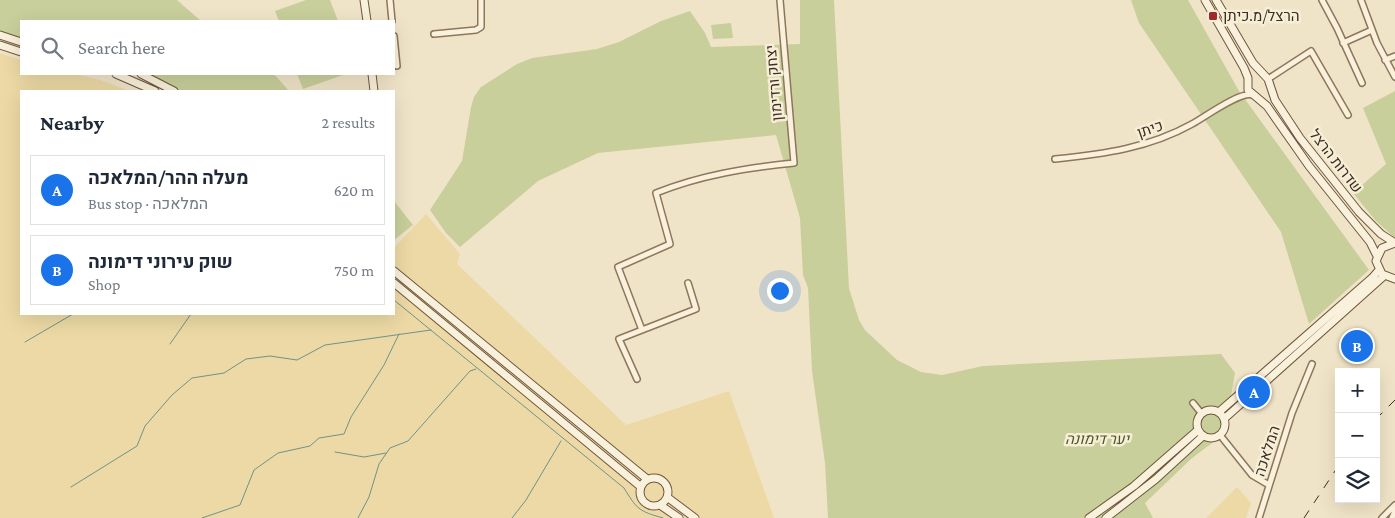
<!DOCTYPE html>
<meta charset="utf-8">
<style>
:root{--surface:#fff;--page:#f2f2f3;--text:#1f2937;--muted:#747a83;--line:#e0e1e3;--accent:#1a73e8}
body{margin:0;font-family:"Crimson Pro",Heebo,serif;background:var(--page);color:var(--text)}
.controls{position:absolute;right:15px;bottom:15px;display:grid;overflow:hidden;border-radius:0px;box-shadow:0 5px 20px #0002}
.controls button{width:45px;height:45px;display:grid;place-items:center;padding:0;border:0;border-bottom:1px solid var(--line);background:var(--surface);color:var(--text);font:25px sans-serif}
.you{position:absolute;left:779px;top:290px;width:18px;height:18px;margin:-12px;border:4px solid #fff;border-radius:50%;background:#1a73e8;box-shadow:0 0 0 8px #1a73e833}
.badge{display:grid;place-items:center;width:32px;height:32px;border-radius:50%;background:var(--accent);color:#fff;font-size:16px;font-weight:700}
.pin{position:absolute;translate:-50% -50%;border:2px solid #fff;box-shadow:0 1px 5px #0006}
.list{margin:0;padding:0;list-style:none}
h2{display:flex;justify-content:space-between;align-items:center;height:65px;margin:0;padding:0 20px;font-size:21px}
h2 small{font-size:16px;font-weight:400;color:var(--muted)}
.list li{display:grid;grid-template-columns:32px 1fr auto;gap:15px;align-items:center;box-sizing:border-box;height:70px;margin:0 10px 10px;padding:0 10px;border:1px solid var(--line);border-radius:0px}
.list b{display:block;font-size:19px;white-space:nowrap}
.list p{margin:0;font-size:16px;white-space:nowrap;color:var(--muted)}
.list em{font-size:16px;font-style:normal;color:var(--muted)}
.icon{flex:none;width:28px;height:28px;fill:none;stroke:currentColor;stroke-width:2;stroke-linecap:round;stroke-linejoin:round}
.map{position:relative;flex:none;width:1395px;height:518px;overflow:hidden}
.search{position:absolute;background:var(--surface);box-shadow:0 5px 20px #0002;left:20px;top:20px;width:375px;height:55px;display:flex;align-items:center;gap:12px;box-sizing:border-box;padding:0 18px;border-radius:0px;color:var(--muted);font-size:19px}
.panel{position:absolute;background:var(--surface);box-shadow:0 5px 20px #0002;left:20px;top:90px;width:375px;height:225px;border-radius:0px}
.map>svg:first-child{display:block}
.green{fill:#c9cf9b}
.sand{fill:#ecd9a5}
.lines{fill:none;stroke-linecap:round;stroke-linejoin:round}
.stream{stroke:#6f938a;stroke-width:1}
.minor-casing{stroke:#8d765c;stroke-width:8}
.secondary-casing{stroke:#6f573f;stroke-width:9}
.minor{stroke:#faf1dc;stroke-width:5}
.secondary{stroke:#faf1dc;stroke-width:7}
.rail{stroke:#3d2e20;stroke-width:1;stroke-dasharray:9 9;stroke-linecap:butt}
.poi-dot{fill:#9e2a2b;stroke:#f7eed8;stroke-width:2}
.labels{text-anchor:middle;dominant-baseline:central;stroke-width:5;stroke-linejoin:round;paint-order:stroke}
.poi-label{font-size:15px;fill:#3d2e20;stroke:#f7eed8;text-anchor:start}
.street-label{font-size:15px;fill:#3d2e20;stroke:#f7eed8}
.park-label{font-size:15px;font-style:italic;fill:#4d5a26;stroke:#f7eed8}
</style>
<div class="map">
<svg width="1395" height="518" viewBox="0 0 1395 518">
<rect width="100%" height="100%" fill="#f0e4c8"/>
<!-- green -->
<path class="green" d="M 0,0 L 177,0 L 201,21 L 21,21 L 21,40 L 0,37 Z
M 306,0 L 330,0 L 338,21 L 279,21 L 275,11 Z
M 800,0 L 834,0 L 849,288 L 859,320 L 865,330 L 897,360 L 921,372 L 942,375 L 983,366 L 1221,354 L 1235,373 L 1228,413 L 1216,440 L 1191,459 L 1145,503 L 1153,518 L 828,518 L 825,463 L 812,371 L 808,288 L 803,275 L 800,218 L 776,135 L 598,153 L 538,181 L 460,247 L 446,233 L 430,210 L 462,161 L 471,107 L 474,97 L 481,87 L 517,64 L 532,58 L 597,49 L 619,42 L 661,21 L 690,11 L 705,33 L 711,47 L 800,44 Z
M 1131,0 L 1188,0 L 1239,91 L 1369,270 L 1309,324 L 1281,232 L 1139,23 Z
M 731,23 L 733,38 L 713,39 L 711,25 Z
M 145,74 L 274,74 L 289,91 L 165,91 Z
M 297,74 L 346,74 L 303,89 Z
M 1395,91 L 1395,238 L 1376,221 L 1353,193 L 1386,164 L 1363,108 Z
M 394,201 L 413,225 L 394,240 Z"/>
<!-- sand -->
<path class="sand" d="M 0,53 L 21,60 L 21,74 L 74,74 L 100,80 L 130,91 L 21,91 L 21,314 L 394,314 L 394,248 L 426,214 L 460,254 L 457,264 L 626,425 L 729,391 L 774,518 L 0,518 Z
M 1237,487 L 1251,503 L 1246,518 L 1206,518 Z"/>
<g class="lines">
<!-- stream -->
<path class="stream" d="M 394,300 L 624,488 C 637,509 638,511 663,518
M 25,342 L 73,314
M 170,344 L 191,314
M 335,452 L 364,457 L 386,453
M 71,487 L 137,446 L 145,426 L 172,395 L 192,378 L 224,373 L 246,359 L 270,356 L 297,360 L 325,345 L 431,330
M 202,518 L 240,505 L 254,470 L 278,453 L 310,446 L 319,438 L 344,434 L 351,417 L 384,365 L 399,334
M 358,518 L 369,497 L 379,464 L 390,448 L 408,441 L 470,371 L 476,369
M 512,518 L 526,500 L 561,441"/>
<!-- minor casing -->
<g class="minor-casing">
<path id="minor" d="M 390,0 L 392,21
M 1322,0 L 1337,28 L 1362,83
M 1361,0 L 1377,43 L 1395,77
M 434,34 L 476,30 L 481,27 L 481,0
M 394,36 L 397,66
M 1343,43 L 1372,30
M 1385,60 L 1395,56
M 1268,79 L 1311,51 L 1348,115
M 1055,159 C 1104,154 1149,148 1192,124 C 1205,117 1240,91 1253,95
M 688,283 L 696,309 L 642,330 L 618,267 L 670,244 L 656,193 C 701,175 746,168 794,163 L 780,0
M 637,379 L 619,339 L 642,330
M 1193,403 L 1202,414
M 1220,435 L 1252,475 L 1269,485
M 1259,518 L 1292,413 L 1312,364
M 1382,518 L 1395,505
M 1392,518 L 1395,511"/>
</g>
<!-- secondary casing -->
<g class="secondary-casing">
<path id="secondary" d="M 364,0 L 367,21
M 1205,0 L 1244,68 L 1248,78 L 1248,90 L 1267,106 L 1309,166 L 1370,242 L 1377,256
M 1216,0 L 1253,63 L 1268,79 L 1275,100 L 1300,138 L 1359,212 L 1381,234 L 1395,243
M 0,35 L 21,42
M 0,45 L 21,52
M 116,74 L 155,91
M 141,74 L 174,91
M 372,74 L 374,91
M 1395,243 L 1382,248 L 1376,261 L 1382,274 L 1395,279
M 394,271 L 647,479
M 394,283 L 641,487
M1197 424a14 14 0 1 1 28 0a14 14 0 1 1-28 0Z
M 1219,412 L 1372,278 L 1379,270
M 1224,419 L 1384,276
M640 492a14 14 0 1 1 28 0a14 14 0 1 1-28 0Z
M 667,497 L 695,518
M 660,505 L 679,518
M 1089,518 L 1134,486 L 1198,430
M 1106,518 L 1156,479 L 1203,436"/>
</g>
<!-- minor -->
<use href="#minor" class="minor"/>
<!-- secondary -->
<use href="#secondary" class="secondary"/>
<!-- rail -->
<path class="rail" d="M 1376,419 L 1395,400
M 1304,518 L 1339,465"/>
</g>
<!-- markers -->
<rect class="poi-dot" x="1208" y="11" width="10" height="10" rx="2.5"/>
<g class="labels">
<!-- poi labels -->
<g class="poi-label">
<text x="1223" y="16">הרצל/מ.כיתן</text>
</g>
<!-- street labels -->
<g class="street-label">
<text transform="translate(774 83) rotate(-95)">יצחק ורדימון</text>
<text transform="translate(1150 129) rotate(-19)">כיתן</text>
<text transform="translate(1336 161) rotate(52)">שדרות הרצל</text>
<text transform="translate(1267 451) rotate(-72)">המלאכה</text>
</g>
<!-- park labels -->
<g class="park-label">
<text x="1097" y="439">יער דימונה</text>
</g>
</g>
</svg>
<div class="controls">
<button>+</button>
<button>−</button>
<button><svg class="icon" aria-label="layers" viewBox="0 0 24 24"><path d="M12 4l9 5-9 5-9-5zM3 14l9 5 9-5"/></svg></button>
</div>
<div class="you"></div>
<div class="pin badge" style="left:1254px;top:392px">A</div>
<div class="pin badge" style="left:1357px;top:346px">B</div>
<div class="search"><svg class="icon" aria-label="search" viewBox="0 0 24 24"><circle cx="10" cy="10" r="6"/><path d="M15 15l6 6"/></svg>Search here</div>
<section class="panel">
<h2>Nearby<small>2 results</small></h2>
<ul class="list">
<li><span class="badge">A</span><div><b>מעלה ההר/המלאכה</b><p>Bus stop · המלאכה</p></div><em>620 m</em></li>
<li><span class="badge">B</span><div><b>שוק עירוני דימונה</b><p>Shop</p></div><em>750 m</em></li>
</ul>
</section>
</div>
